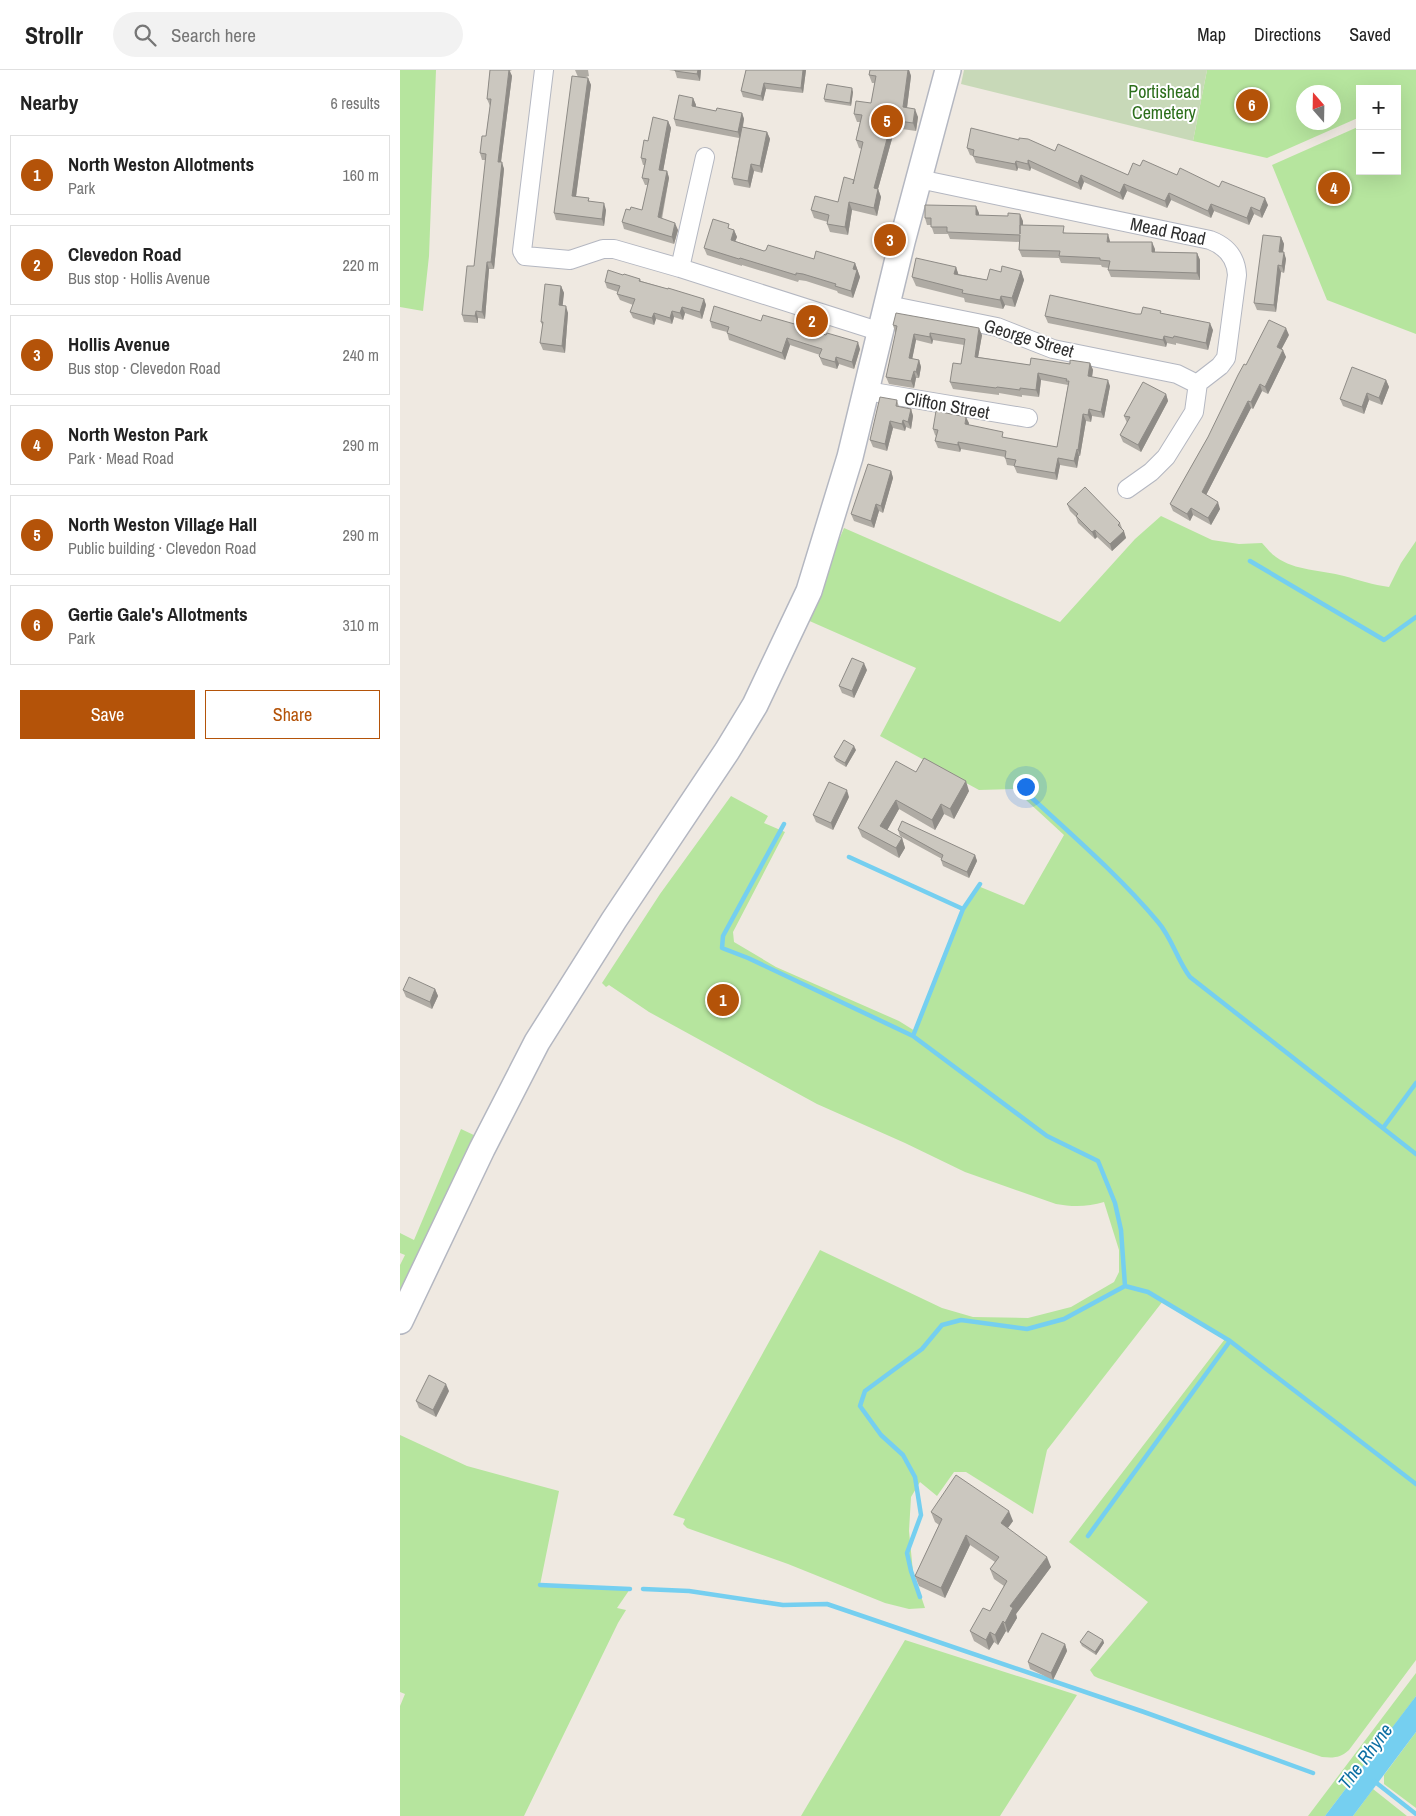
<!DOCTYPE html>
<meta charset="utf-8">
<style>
:root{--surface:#fff;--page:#f2f2f2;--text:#222;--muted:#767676;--line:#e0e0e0;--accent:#b45309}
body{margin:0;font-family:"Archivo Narrow",sans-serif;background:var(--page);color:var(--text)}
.controls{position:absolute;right:15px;top:15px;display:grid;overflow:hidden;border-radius:0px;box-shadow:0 5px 20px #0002}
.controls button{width:45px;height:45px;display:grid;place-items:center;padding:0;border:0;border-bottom:1px solid var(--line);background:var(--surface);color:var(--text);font:25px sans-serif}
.compass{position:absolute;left:896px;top:15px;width:45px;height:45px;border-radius:50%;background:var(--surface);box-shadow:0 5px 20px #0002;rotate:340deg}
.you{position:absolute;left:625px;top:716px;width:18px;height:18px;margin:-12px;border:4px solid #fff;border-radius:50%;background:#1a73e8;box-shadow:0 0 0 8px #1a73e833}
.badge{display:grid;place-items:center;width:32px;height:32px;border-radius:50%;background:var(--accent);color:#fff;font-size:16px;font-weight:700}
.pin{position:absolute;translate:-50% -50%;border:2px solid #fff;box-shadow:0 1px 5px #0006}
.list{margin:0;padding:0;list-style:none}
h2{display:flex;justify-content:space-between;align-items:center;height:65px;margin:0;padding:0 20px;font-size:21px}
h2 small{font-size:16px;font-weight:400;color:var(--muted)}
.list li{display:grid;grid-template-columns:32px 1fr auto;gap:15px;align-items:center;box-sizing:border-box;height:80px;margin:0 10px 10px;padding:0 10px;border:1px solid var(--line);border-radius:0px}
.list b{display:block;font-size:19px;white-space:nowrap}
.list p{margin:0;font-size:16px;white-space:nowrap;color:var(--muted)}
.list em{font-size:16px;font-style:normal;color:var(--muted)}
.actions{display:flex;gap:10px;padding:15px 20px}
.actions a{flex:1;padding:11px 0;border:1px solid var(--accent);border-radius:0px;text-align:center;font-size:18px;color:var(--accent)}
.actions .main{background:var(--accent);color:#fff}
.icon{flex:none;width:28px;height:28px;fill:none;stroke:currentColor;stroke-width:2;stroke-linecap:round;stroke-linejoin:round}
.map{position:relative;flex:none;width:1016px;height:1746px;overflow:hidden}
header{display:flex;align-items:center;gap:30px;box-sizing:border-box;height:70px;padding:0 25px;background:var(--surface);border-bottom:1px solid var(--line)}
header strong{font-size:24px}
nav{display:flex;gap:28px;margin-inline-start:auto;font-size:18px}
.search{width:350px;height:45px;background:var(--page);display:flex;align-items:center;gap:12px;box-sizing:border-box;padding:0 18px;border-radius:28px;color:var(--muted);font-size:19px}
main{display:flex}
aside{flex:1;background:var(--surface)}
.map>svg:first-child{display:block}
.green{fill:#b6e59e;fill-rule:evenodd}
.cemetery{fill:#c8d9b8}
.water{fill:#75cff0}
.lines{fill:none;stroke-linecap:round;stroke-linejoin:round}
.stream{stroke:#75cff0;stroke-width:4.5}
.minor-casing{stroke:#b4b7c1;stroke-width:20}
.secondary-casing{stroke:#b4b7c1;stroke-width:28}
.minor{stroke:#fff;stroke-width:18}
.secondary{stroke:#fff;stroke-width:25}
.wall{fill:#afaba4}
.shaded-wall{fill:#8e8b86}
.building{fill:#cbc7bf;stroke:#8e8b86}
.labels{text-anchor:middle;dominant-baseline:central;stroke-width:4;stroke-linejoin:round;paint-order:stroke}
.park-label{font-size:18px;fill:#2c6e1b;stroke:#fff}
.street-label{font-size:18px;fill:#2e2e2e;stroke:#fff}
.water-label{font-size:19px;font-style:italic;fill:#0d6fa3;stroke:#fff}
</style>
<header>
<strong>Strollr</strong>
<div class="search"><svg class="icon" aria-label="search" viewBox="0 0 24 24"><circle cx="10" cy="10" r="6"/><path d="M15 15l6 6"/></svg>Search here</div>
<nav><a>Map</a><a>Directions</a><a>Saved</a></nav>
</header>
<main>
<aside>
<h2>Nearby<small>6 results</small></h2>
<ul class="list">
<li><span class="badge">1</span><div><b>North Weston Allotments</b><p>Park</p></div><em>160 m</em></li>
<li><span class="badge">2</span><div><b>Clevedon Road</b><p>Bus stop · Hollis Avenue</p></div><em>220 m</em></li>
<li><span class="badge">3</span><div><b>Hollis Avenue</b><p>Bus stop · Clevedon Road</p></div><em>240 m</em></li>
<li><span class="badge">4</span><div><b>North Weston Park</b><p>Park · Mead Road</p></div><em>290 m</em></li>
<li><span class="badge">5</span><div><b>North Weston Village Hall</b><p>Public building · Clevedon Road</p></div><em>290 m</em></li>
<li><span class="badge">6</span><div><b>Gertie Gale's Allotments</b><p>Park</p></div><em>310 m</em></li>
</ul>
<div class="actions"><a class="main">Save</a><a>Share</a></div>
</aside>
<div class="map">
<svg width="1016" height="1746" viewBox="0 0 1016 1746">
<rect width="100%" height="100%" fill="#efe9e1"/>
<!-- green -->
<path class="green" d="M 0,0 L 36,0 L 29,186 L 23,241 L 0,237 Z
M 807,0 L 1016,0 L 1016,264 L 927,230 L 872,95 L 960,56 L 960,101 L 997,101 L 997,19 L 960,19 L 960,47 L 867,88 L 793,71 ZM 904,22 L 934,22 L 934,52 L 904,52 Z
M 761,446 L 812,470 L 839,474 L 862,473 C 866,477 871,484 876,487 C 895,501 922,500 944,506 C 959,510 973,515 989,517 L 1001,493 L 1016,471 L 1016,1590 L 949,1680 C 940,1688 934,1688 922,1687 L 698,1608 L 694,1606 L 690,1600 L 748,1532 L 669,1472 L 825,1269 L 763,1231 L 647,1380 L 633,1444 L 566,1402 L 554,1402 L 537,1426 L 520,1412 L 511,1427 L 509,1461 L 513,1502 L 525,1538 L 509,1539 L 485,1533 L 388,1494 L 287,1458 L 283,1454 L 285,1449 L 273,1445 L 420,1180 L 542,1238 L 573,1247 L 628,1248 L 671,1237 L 714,1212 L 719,1202 L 719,1180 L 704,1132 C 688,1137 672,1137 656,1134 L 565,1102 L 505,1073 L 417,1034 L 249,942 L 209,915 L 206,917 L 202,913 L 260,824 L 331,726 L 368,746 L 364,753 L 385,762 L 333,862 L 334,872 L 376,897 L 499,951 L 515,961 L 563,839 L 578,816 L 624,835 L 664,765 L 614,719 L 579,720 L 480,666 L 516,598 L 405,549 L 444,458 L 660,552 L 735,469 Z
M 61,1059 L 78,1067 L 0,1230 L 0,1195 L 5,1185 L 0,1183 L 0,1163 L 14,1170 Z
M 0,1365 L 67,1396 L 159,1421 L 140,1515 L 230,1519 L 217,1538 L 226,1540 L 218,1553 L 124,1746 L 0,1746 L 0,1636 L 5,1624 L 0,1622 Z
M 505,1570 L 677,1625 L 600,1746 L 401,1746 Z
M 1016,1603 L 1016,1626 L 1011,1633 L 925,1746 L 908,1746 Z
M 1016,1662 L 1016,1738 L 984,1714 L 984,1705 Z
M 973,1719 L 1007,1746 L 953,1746 Z"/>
<!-- cemetery -->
<path class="cemetery" d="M 564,0 L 807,0 L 793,71 L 561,14 Z"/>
<!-- water -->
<path class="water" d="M 1016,1626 L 1016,1662 L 953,1746 L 925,1746 Z"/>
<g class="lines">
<!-- stream -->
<path class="stream" d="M 850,491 L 984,570 L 1016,547
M 619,716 C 666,760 716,802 758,852 C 772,868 777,890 790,907 L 1016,1084
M 384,754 L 323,866 L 322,878 L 348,888 L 513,966 L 647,1066 L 698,1091 L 715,1133 L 721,1160 L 725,1216
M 449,787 L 563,839
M 513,966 L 563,839 L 580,814
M 983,1058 L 1016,1013
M 688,1466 L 830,1271
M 140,1515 L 230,1519
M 243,1519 L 289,1521 L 383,1535 L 427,1534 L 744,1642 L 913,1703
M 520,1527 L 511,1501 L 507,1483 L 521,1445 L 515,1407 L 503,1385 L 481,1365 L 460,1336 L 465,1321 L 522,1279 L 542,1255 L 561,1250 L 627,1259 L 664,1249 L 725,1216 L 748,1222 L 830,1271 L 1016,1414
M 974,1711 L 1016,1744"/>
<!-- minor casing -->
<g class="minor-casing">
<path id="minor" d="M 144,0 L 122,181 L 125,186 L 170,190 L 203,179 L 214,179 L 280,198 L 481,262
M 519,109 L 810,170 C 826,176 836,187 837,205 L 826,288 L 820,296 L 798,313 L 794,342 L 766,387 L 751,402 L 727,419
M 280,198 L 305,87
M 488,235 L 597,257 L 653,279 L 777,304 L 797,314
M 467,321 L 628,348"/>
</g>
<!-- secondary casing -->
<g class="secondary-casing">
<path id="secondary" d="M 0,1251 L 82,1079 L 137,972 L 214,850 L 327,681 L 355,635 L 409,521 L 450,387 L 502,172 L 548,0"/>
</g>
<!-- minor -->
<use href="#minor" class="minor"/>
<!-- secondary -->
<use href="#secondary" class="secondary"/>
</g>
<!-- wall -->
<path class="wall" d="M 90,0 L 112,0 L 110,1 L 112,6 L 101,92 L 104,99 L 94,199 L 89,199 L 85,249 L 78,248 L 78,253 L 64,252 L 62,245 L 74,196 L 86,90 L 82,90 L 80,83 L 86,66 L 90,36 L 87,29 Z
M 175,0 L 188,0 L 189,6 L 183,8 L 188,8 L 191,15 L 176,127 L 189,128 L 189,131 L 206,140 L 204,156 L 156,150 L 154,143 L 178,7 Z
M 269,0 L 301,0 L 300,11 L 277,8 L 275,1 Z
M 346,0 L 406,0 L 403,23 L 366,19 L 363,31 L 343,27 L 341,21 Z
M 470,0 L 509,0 L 511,6 L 507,38 L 518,47 L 516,61 L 495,58 L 478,119 L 481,127 L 477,146 L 452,140 L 448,165 L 430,162 L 427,154 L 428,152 L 414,148 L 411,140 L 438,132 L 454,110 L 462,79 L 459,78 L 456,70 L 460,52 L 457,52 L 454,44 L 471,33 L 475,13 L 472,13 L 469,5 Z
M 453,22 L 451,36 L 425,32 L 424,29 Z
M 293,28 L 296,35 L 296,37 L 316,41 L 342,43 L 344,49 L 343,57 L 367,62 L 370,69 L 362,103 L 354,101 L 350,118 L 334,115 L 332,108 L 339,68 L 276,56 L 274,49 Z
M 268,51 L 271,58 L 263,101 L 267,101 L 269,108 L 262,149 L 278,160 L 274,174 L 224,159 L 222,152 L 230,140 L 242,140 L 248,115 L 245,115 L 242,108 L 245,95 L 243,95 L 241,88 L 248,71 Z
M 567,78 L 655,81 L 728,105 L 740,96 L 777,105 L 819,117 L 868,135 L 862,148 L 854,144 L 849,155 L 814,141 L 811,148 L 771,130 L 767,138 L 727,121 L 723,130 L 684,112 L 681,120 L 631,98 L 630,101 L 618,98 L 617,101 L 576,93 L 573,86 L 570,85 Z
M 579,143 L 579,145 L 623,151 L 623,155 L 710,171 L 710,172 L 755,179 L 755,182 L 797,183 L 800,190 L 800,210 L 711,207 L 708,200 L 709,198 L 702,197 L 701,195 L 661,193 L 659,188 L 622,187 L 619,180 L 620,172 L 550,169 L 548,164 L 534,164 L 531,155 L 527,155 L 525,148 Z
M 331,159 L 334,160 L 337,167 L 335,171 L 364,181 L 414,189 L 455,193 L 460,207 L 453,228 L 438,223 L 437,221 L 406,211 L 399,210 L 398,212 L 342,195 L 342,196 L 307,185 L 304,178 Z
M 881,167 L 884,174 L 883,182 L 886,189 L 884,203 L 881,202 L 876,242 L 857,240 L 854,233 Z
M 556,197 L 558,204 L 587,210 L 601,202 L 621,201 L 624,210 L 615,237 L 605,235 L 603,239 L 565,232 L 564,228 L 516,216 L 512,207 Z
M 223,205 L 240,209 L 241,211 L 268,219 L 304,229 L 306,235 L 302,249 L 285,243 L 283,250 L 274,247 L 272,254 L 256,249 L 254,255 L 233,248 L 230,242 L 233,235 L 220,230 L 217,224 L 218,222 L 207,218 L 205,212 Z
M 161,216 L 164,223 L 162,235 L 168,243 L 165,283 L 143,280 L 140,273 L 143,257 L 141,252 Z
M 736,244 L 762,244 L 813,260 L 808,280 L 776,273 L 776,275 L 767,273 L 766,277 L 648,253 L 645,246 Z
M 310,251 L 361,251 L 398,255 L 398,256 L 460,279 L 454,299 L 439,294 L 437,299 L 423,295 L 422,293 L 419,286 L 420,285 L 390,275 L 385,290 L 329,270 L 327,262 L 312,258 Z
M 493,255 L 582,265 L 578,287 L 630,295 L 690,293 L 693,300 L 692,307 L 710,316 L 704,348 L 692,346 L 691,352 L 686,351 L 680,386 L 679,386 L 677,398 L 660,395 L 657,410 L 617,403 L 614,396 L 607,395 L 605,387 L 561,379 L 560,382 L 538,378 L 535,371 L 536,366 L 535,365 L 533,359 L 569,353 L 569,355 L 605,368 L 657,377 L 668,315 L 641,310 L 639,327 L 622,325 L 622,327 L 599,323 L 599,325 L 553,319 L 550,312 L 561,294 L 564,275 L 533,270 L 532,274 L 516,270 L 512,289 L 519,290 L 521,297 L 519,308 L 516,308 L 514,318 L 489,314 L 486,307 L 496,262 L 495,262 Z
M 889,265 L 881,279 L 886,287 L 868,324 L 862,321 L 853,339 L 851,338 L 806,425 L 820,439 L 811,455 L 793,445 L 790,451 L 773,441 L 770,434 L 808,367 Z
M 986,310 L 989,317 L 982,335 L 969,330 L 964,344 L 943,336 L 940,329 Z
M 766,324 L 768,331 L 741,382 L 723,372 L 720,365 L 727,353 L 724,346 Z
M 497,330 L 499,337 L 511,339 L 513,346 L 511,359 L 506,357 L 505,361 L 493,358 L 487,381 L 473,377 L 470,370 Z
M 491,401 L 493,408 L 483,443 L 479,441 L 474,458 L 454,451 L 451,444 Z
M 667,434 L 720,453 L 726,468 L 712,481 L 697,467 L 695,469 L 678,453 L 676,447 L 670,441 Z
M 467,600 L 454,628 L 442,623 L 439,616 Z
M 456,680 L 446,697 L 436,691 L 434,687 Z
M 516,702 L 569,721 L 554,749 L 544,744 L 535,760 L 499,739 L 487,760 L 502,768 L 505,778 L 499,788 L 462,767 L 458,758 Z
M 449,727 L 433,760 L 416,752 L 413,745 Z
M 498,760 L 575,785 L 577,791 L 569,808 L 543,796 L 541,790 L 542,789 L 500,766 Z
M 35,919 L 38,926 L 32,939 L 6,927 L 3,920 Z
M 49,1321 L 36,1347 L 19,1338 L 16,1331 Z
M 531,1442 L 613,1451 L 608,1458 L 651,1497 L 616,1544 L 617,1548 L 608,1563 L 606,1561 L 598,1575 L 594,1572 L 589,1580 L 574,1571 L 570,1561 L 590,1541 L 604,1516 L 594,1509 L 590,1499 L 595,1492 L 570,1475 L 545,1528 L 519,1516 L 515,1506 L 539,1455 L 535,1452 Z
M 703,1570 L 704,1573 L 696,1585 L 682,1576 L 680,1572 Z
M 665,1574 L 667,1581 L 653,1610 L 630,1599 L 628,1592 Z"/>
<!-- shaded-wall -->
<path class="shaded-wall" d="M 109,0 L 112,6 L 100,99 L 98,92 Z
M 298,0 L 301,0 L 300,11 L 297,4 Z
M 403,0 L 406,0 L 403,23 L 401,18 Z
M 508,0 L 509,0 L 511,6 L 506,45 L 503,37 Z
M 188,8 L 191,15 L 175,133 L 172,126 Z
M 364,13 L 366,19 L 363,31 L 361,26 Z
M 452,18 L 453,22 L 451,36 L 450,33 Z
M 293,28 L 296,35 L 294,43 L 292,36 Z
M 515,39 L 518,47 L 516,61 L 513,53 Z
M 342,43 L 344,49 L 340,69 L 338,62 Z
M 492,50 L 495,58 L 478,119 L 481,127 L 477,146 L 474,138 L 474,118 Z
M 268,51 L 271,58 L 262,107 L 259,100 Z
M 367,62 L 370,69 L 362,103 L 360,96 Z
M 628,90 L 631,98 L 630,101 L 628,94 Z
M 616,91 L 618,98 L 617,101 L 615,94 Z
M 102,92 L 104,99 L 94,199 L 91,192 Z
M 351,94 L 354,101 L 350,118 L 348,111 Z
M 267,101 L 269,108 L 260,154 L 258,147 Z
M 681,105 L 684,112 L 681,120 L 678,113 Z
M 724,114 L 727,121 L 723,130 L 720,123 Z
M 769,123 L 771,130 L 767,138 L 765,131 Z
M 865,128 L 868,135 L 862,148 L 860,141 Z
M 449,132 L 452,140 L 448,165 L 445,157 Z
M 204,133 L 206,140 L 204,156 L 202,149 Z
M 811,134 L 814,141 L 811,148 L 808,141 Z
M 576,136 L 579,143 L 578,152 L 576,145 Z
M 851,137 L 854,144 L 849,155 L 847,148 Z
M 620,144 L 623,151 L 623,171 L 620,164 Z
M 275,153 L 278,160 L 274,174 L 272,167 Z
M 334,160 L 337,167 L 333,177 L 331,170 Z
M 708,164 L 710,171 L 710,179 L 707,172 Z
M 881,167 L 884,174 L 882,189 L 879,182 Z
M 752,172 L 755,179 L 754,189 L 752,182 Z
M 884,182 L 886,189 L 884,203 L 882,196 Z
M 797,183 L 800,190 L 800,210 L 797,203 Z
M 87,192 L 89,199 L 85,249 L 82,242 Z
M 455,193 L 460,207 L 453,228 L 451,221 L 453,199 Z
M 878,195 L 881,202 L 876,242 L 874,235 Z
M 556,197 L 559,206 L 554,204 Z
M 621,201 L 624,210 L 615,237 L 612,228 Z
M 161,216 L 164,223 L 162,242 L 159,235 Z
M 601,226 L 605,235 L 603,239 L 600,230 Z
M 304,229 L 306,235 L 302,249 L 300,242 Z
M 166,236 L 168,243 L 165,283 L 162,276 Z
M 282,237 L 285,243 L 283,250 L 280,243 Z
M 76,241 L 78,248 L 78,253 L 75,246 Z
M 272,241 L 274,247 L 272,254 L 270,248 Z
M 254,243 L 256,249 L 254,255 L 252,248 Z
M 810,253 L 813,260 L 808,280 L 806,273 Z
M 579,258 L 582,265 L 577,293 L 575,287 Z
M 886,258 L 889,265 L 879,284 L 877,277 Z
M 530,263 L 533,270 L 532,274 L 530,267 Z
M 514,264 L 516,270 L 511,295 L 509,288 Z
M 764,266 L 767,273 L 766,277 L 763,270 Z
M 387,268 L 390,275 L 385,290 L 382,283 Z
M 458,272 L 460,279 L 454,299 L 452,292 Z
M 883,280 L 886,287 L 868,324 L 865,317 Z
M 436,287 L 439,294 L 437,299 L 435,292 Z
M 519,290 L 521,297 L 519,308 L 516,302 Z
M 690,293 L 693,300 L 691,313 L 688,306 Z
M 514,301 L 516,308 L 514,318 L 511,311 Z
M 638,303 L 641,310 L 639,327 L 636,320 Z
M 708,310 L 710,316 L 704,348 L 701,342 Z
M 986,310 L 989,317 L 982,335 L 979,328 Z
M 860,314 L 862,321 L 853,339 L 851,332 Z
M 967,323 L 969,330 L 964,344 L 962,337 Z
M 766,324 L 768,331 L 741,382 L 738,375 Z
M 848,331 L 851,338 L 804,429 L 802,422 Z
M 511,339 L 513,346 L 511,359 L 508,352 Z
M 689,339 L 692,346 L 691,352 L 688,345 Z
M 683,344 L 686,351 L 680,386 L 678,380 Z
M 566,347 L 569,353 L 567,361 L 565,354 Z
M 503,350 L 506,357 L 505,361 L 502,354 Z
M 490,351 L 493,358 L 487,381 L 485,374 Z
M 558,372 L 561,379 L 560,382 L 558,375 Z
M 677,379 L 679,386 L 677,398 L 674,391 Z
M 658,388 L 660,395 L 657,410 L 655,403 Z
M 491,401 L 493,408 L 483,443 L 481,436 Z
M 818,432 L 820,439 L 811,455 L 808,448 Z
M 476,434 L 479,441 L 474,458 L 471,451 Z
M 791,438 L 793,445 L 790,451 L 787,444 Z
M 695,460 L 697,467 L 695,469 L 692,462 Z
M 724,461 L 726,468 L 712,481 L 710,474 Z
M 464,593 L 467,600 L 454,628 L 452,621 Z
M 454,676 L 456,680 L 446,697 L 445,693 Z
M 566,711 L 569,721 L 554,749 L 550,739 Z
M 447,720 L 449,727 L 433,760 L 431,753 Z
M 496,730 L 499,739 L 484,766 L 480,756 Z
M 541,734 L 544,744 L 535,760 L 532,750 Z
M 502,768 L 505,778 L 499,788 L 496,778 Z
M 575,785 L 577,791 L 569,808 L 567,802 Z
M 35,919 L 38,926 L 32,939 L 30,932 Z
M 46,1314 L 49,1321 L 36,1347 L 33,1340 Z
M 609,1441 L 613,1451 L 604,1463 L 601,1453 Z
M 566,1465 L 570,1475 L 545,1528 L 541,1518 Z
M 647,1487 L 651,1497 L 616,1544 L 617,1548 L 608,1563 L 605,1553 L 610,1536 Z
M 603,1551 L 606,1561 L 598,1575 L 595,1565 Z
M 590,1562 L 594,1572 L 589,1580 L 586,1570 Z
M 703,1570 L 704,1573 L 696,1585 L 695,1582 Z
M 665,1574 L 667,1581 L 653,1610 L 651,1603 Z"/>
<!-- building -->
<path class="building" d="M 90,0 L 109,0 L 98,92 L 102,92 L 91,192 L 87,192 L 82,242 L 76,241 L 75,246 L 62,245 L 67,196 L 74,196 L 86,84 L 80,83 L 82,66 L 86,66 L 91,29 L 87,29 Z
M 275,0 L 298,0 L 297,4 L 275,1 Z
M 346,0 L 403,0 L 401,18 L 364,13 L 361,26 L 341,21 Z
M 470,0 L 508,0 L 503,37 L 515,39 L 513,53 L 492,50 L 474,118 L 478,119 L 474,138 L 449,132 L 445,157 L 427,154 L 429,145 L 411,140 L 415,126 L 438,132 L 444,107 L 454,110 L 453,114 L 463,72 L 456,70 L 462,45 L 454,44 L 456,31 L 471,33 L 476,6 L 469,5 Z
M 172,6 L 188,8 L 172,126 L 189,128 L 188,131 L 204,133 L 202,149 L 154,143 Z
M 427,14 L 452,18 L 450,33 L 424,29 Z
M 279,25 L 293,28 L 292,36 L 316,41 L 317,38 L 342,43 L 338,62 L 274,49 Z
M 253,47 L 268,51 L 259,100 L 267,101 L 258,147 L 275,153 L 272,167 L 222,152 L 226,139 L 230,140 L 231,137 L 242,140 L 249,109 L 242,108 L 246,89 L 241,88 L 244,70 L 248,71 Z
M 342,57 L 367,62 L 360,96 L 351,94 L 348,111 L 332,108 Z
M 571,58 L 619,70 L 619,68 L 628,69 L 655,81 L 658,74 L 728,105 L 733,93 L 740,96 L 743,90 L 777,105 L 780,98 L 819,117 L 822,111 L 865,128 L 860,141 L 851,137 L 847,148 L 811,134 L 808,141 L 769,123 L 765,131 L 724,114 L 720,123 L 681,105 L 678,113 L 628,90 L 628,94 L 616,91 L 615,94 L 573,86 L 574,80 L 567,78 Z
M 525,135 L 576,136 L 576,145 L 608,146 L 608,143 L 620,144 L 620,164 L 620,155 L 664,156 L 663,163 L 708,164 L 707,172 L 752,172 L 752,182 L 797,183 L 797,203 L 708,200 L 710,191 L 700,190 L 700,188 L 659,186 L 660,181 L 619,180 L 620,165 L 547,162 L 547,157 L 531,157 L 531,148 L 525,148 Z
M 313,149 L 329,154 L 328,158 L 334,160 L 331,170 L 364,181 L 366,180 L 368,175 L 414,189 L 416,181 L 455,193 L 453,199 L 457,200 L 451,221 L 435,216 L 436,214 L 403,204 L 396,203 L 396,205 L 340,188 L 339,189 L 304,178 Z
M 863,165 L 881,167 L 879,182 L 884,182 L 882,196 L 878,195 L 874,235 L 854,233 Z
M 516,188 L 556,197 L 554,204 L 587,210 L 590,199 L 601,202 L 602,196 L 621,201 L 612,228 L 601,226 L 600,230 L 562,223 L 563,220 L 512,207 Z
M 208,200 L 223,205 L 224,204 L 240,209 L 239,211 L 268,219 L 268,218 L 304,229 L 300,242 L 282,237 L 280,243 L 272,241 L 270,248 L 254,243 L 252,248 L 230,242 L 235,229 L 217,224 L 220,216 L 205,212 Z
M 145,214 L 161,216 L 159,235 L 166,236 L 162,276 L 140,273 L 143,252 L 141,252 Z
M 650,225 L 736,244 L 741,244 L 743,237 L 761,241 L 760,243 L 810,253 L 806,273 L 774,266 L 773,268 L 764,266 L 763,270 L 645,246 Z
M 314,236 L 361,251 L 363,245 L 398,255 L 397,256 L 426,265 L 427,263 L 458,272 L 452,292 L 436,287 L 435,292 L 421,288 L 419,286 L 422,279 L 387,268 L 382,283 L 327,263 L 329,257 L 310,251 Z
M 496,243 L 579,258 L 575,287 L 630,295 L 631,288 L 670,294 L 670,290 L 690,293 L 688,306 L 708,310 L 701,342 L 689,339 L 688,345 L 683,344 L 678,380 L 677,379 L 674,391 L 658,388 L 655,403 L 614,396 L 616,390 L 605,388 L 606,381 L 558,372 L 558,375 L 535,371 L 538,360 L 533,359 L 536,341 L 566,347 L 565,354 L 603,362 L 602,367 L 657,377 L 669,311 L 666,311 L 667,309 L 638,303 L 636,320 L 620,318 L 620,320 L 597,317 L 596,318 L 550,312 L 553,293 L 561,294 L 565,269 L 530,263 L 530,267 L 514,264 L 509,288 L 519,290 L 516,302 L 514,301 L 511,311 L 486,307 L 497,256 L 493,255 Z
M 869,250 L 886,258 L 877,277 L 883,280 L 865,317 L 860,314 L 851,332 L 848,331 L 802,422 L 818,432 L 808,448 L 791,438 L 787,444 L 770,434 L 808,367 L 838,305 L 844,294 L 846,295 Z
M 952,297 L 986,310 L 979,328 L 967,323 L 962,337 L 940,329 Z
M 743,312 L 766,324 L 738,375 L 720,365 L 730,347 L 724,346 Z
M 480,327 L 497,330 L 496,336 L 511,339 L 508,352 L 503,350 L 502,354 L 490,351 L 485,374 L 470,370 Z
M 468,394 L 491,401 L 481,436 L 476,434 L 471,451 L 451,444 Z
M 685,417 L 720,453 L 718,455 L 724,461 L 710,474 L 695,460 L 692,462 L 676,446 L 678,444 L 667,434 Z
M 452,588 L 464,593 L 452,621 L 439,616 Z
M 444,670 L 454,676 L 445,693 L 434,687 Z
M 524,688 L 566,711 L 550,739 L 541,734 L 532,750 L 496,730 L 480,756 L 502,768 L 496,778 L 458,758 L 496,691 L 516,702 Z
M 429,712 L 447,720 L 431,753 L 413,745 Z
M 502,751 L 575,785 L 567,802 L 541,790 L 543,785 L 498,760 Z
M 9,907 L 35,919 L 30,932 L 3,920 Z
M 29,1305 L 46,1314 L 33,1340 L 16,1331 Z
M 556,1405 L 609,1441 L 601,1453 L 647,1487 L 610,1536 L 613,1538 L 605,1553 L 603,1551 L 595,1565 L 590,1562 L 586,1570 L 570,1561 L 583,1538 L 590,1541 L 607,1511 L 590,1499 L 599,1487 L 566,1465 L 541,1518 L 515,1506 L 542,1449 L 531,1442 Z
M 688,1561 L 703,1570 L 695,1582 L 680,1572 Z
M 642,1563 L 665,1574 L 651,1603 L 628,1592 Z"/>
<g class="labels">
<!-- park labels -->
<g class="park-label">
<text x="764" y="21">Portishead<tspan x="764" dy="21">Cemetery</tspan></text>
</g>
<!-- street labels -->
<g class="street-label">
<text transform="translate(768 161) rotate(12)">Mead Road</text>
<text transform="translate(629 268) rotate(17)">George Street</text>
<text transform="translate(547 335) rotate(10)">Clifton Street</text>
</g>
<!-- water labels -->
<g class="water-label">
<text transform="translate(965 1686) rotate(-53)">The Rhyne</text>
</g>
</g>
</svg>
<div class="controls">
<button>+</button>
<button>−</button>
</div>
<svg class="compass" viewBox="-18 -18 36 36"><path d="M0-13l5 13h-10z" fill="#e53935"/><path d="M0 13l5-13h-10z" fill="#767676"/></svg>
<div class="you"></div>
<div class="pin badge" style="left:323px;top:930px">1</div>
<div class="pin badge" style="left:412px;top:251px">2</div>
<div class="pin badge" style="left:490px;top:170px">3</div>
<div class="pin badge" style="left:934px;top:118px">4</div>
<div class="pin badge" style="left:487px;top:51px">5</div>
<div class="pin badge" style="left:852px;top:35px">6</div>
</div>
</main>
